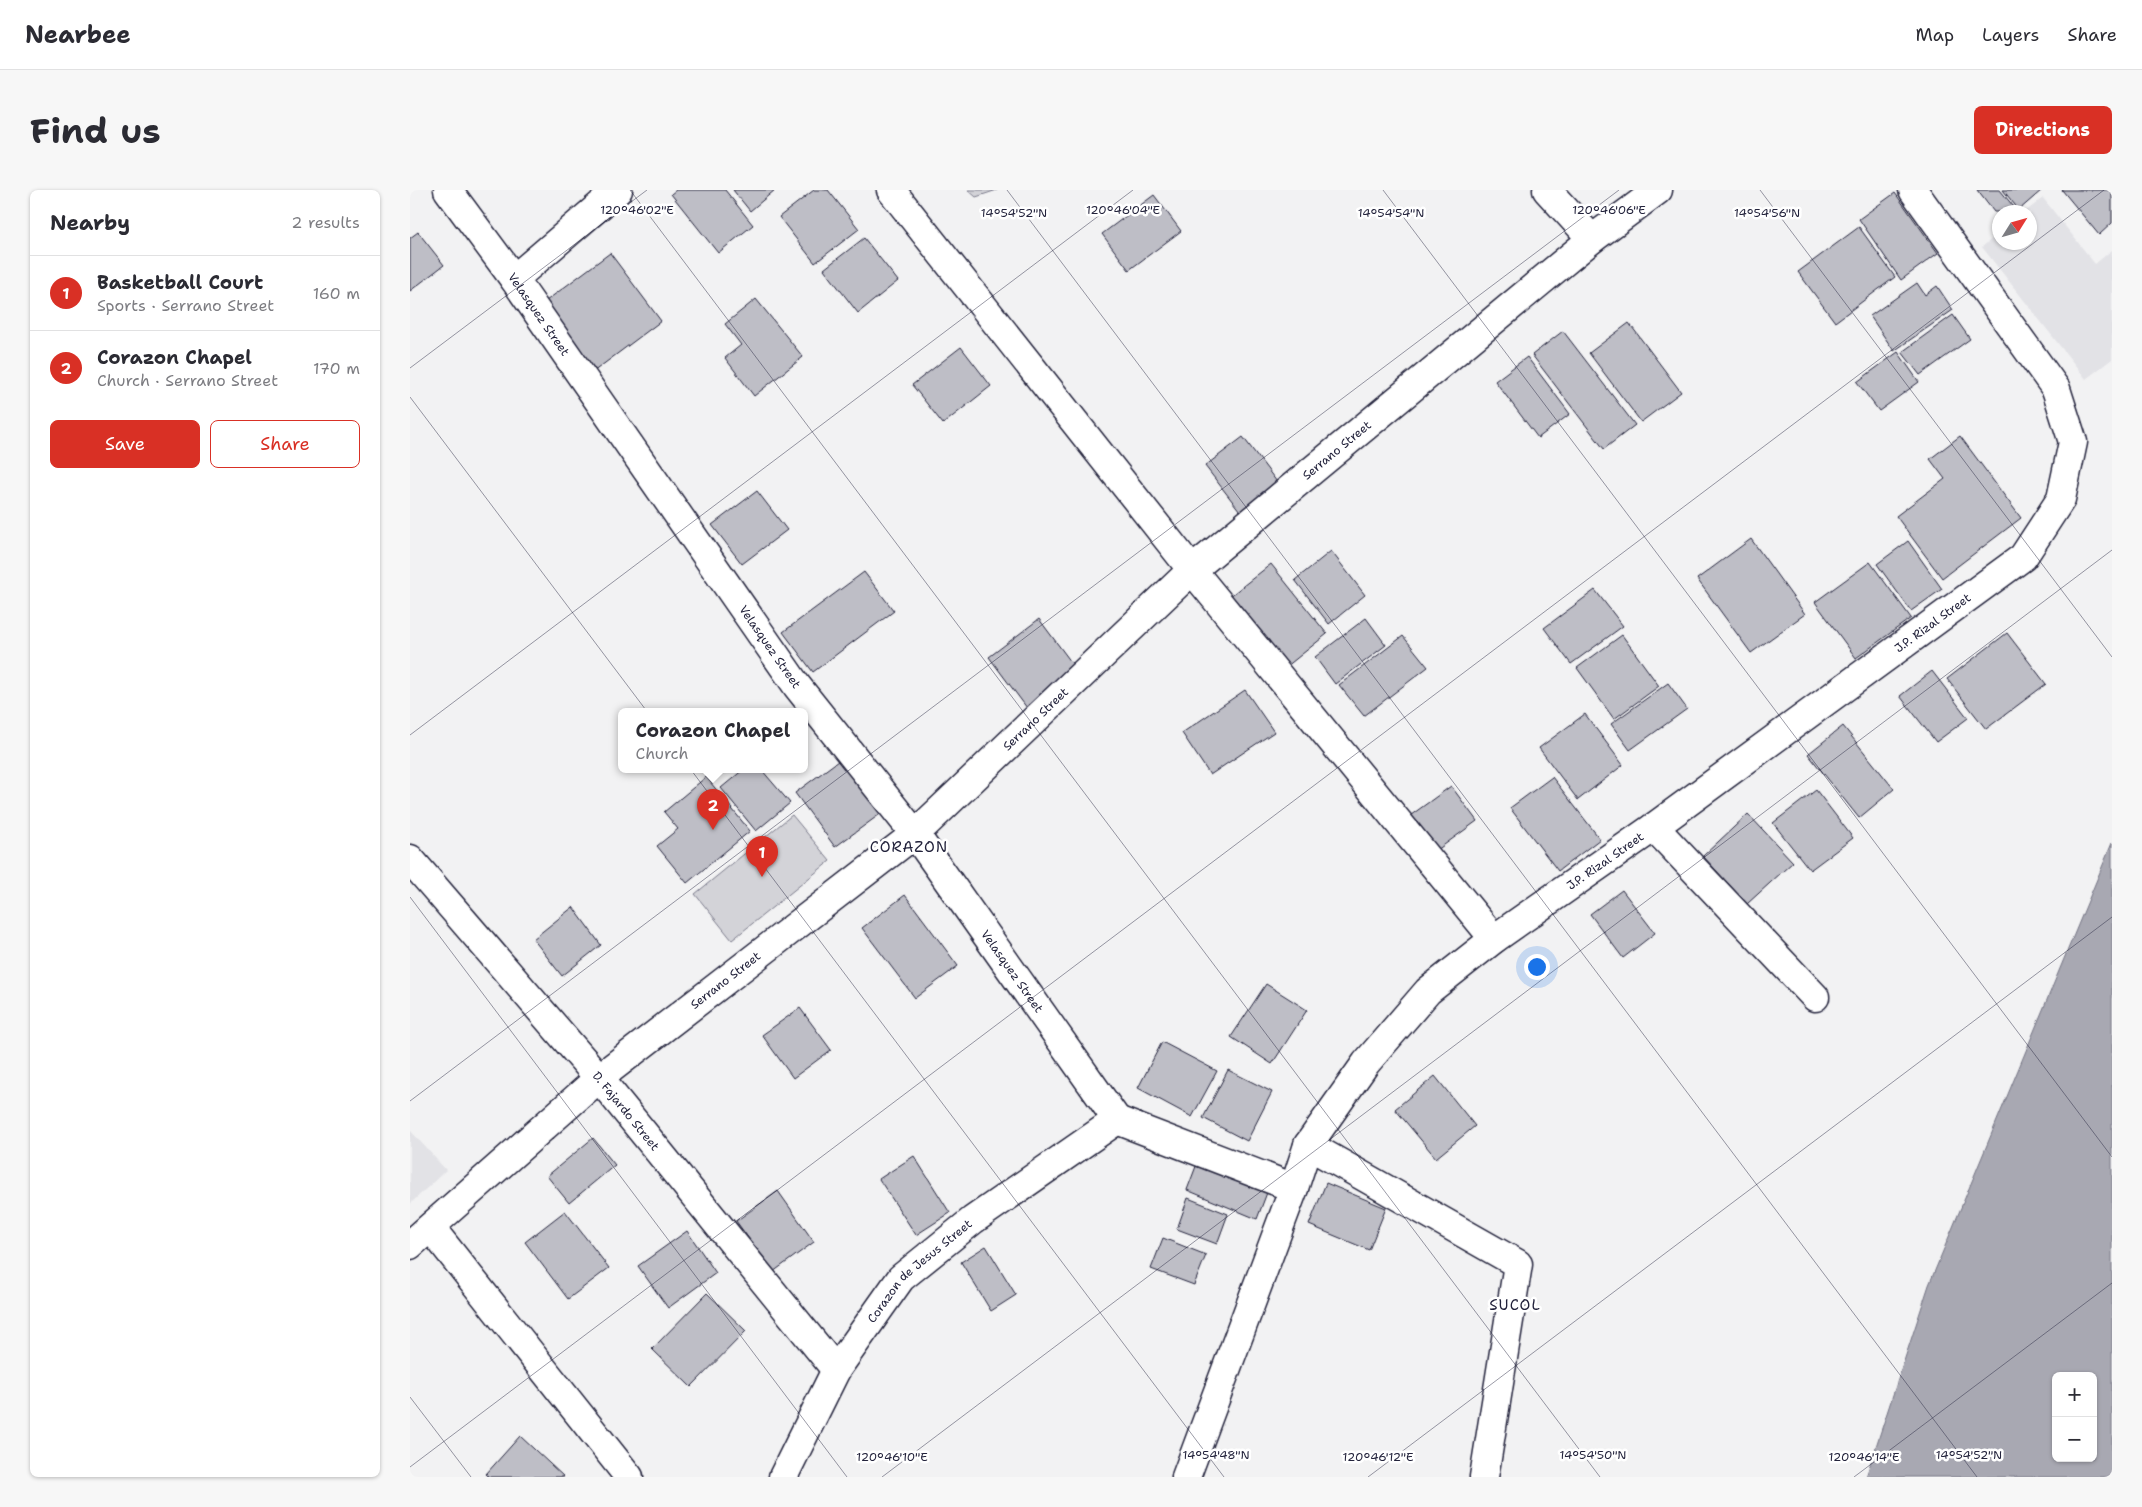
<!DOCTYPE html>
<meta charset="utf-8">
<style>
:root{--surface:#fff;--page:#f7f7f7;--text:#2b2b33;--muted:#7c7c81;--line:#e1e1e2;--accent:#d93025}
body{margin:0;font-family:"Shantell Sans",sans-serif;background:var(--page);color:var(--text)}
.controls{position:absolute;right:15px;bottom:15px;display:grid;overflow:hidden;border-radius:8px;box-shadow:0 1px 4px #0004}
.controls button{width:45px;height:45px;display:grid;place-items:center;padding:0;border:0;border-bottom:1px solid var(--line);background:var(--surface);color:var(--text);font:25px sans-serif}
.compass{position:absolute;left:1582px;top:15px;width:45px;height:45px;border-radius:50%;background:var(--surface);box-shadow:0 1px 4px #0004;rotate:53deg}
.you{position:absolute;left:1126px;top:776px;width:18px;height:18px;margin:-12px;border:4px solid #fff;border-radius:50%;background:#1a73e8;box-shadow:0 0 0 8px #1a73e833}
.badge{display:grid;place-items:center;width:32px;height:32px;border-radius:50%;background:var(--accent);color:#fff;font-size:16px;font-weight:700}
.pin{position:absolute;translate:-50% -41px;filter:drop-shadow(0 1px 2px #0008)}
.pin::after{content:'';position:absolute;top:26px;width:18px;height:15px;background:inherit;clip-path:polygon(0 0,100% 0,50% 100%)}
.popup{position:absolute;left:208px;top:518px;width:190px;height:65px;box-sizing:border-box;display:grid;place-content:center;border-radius:8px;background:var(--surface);filter:drop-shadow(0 1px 4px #0005);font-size:16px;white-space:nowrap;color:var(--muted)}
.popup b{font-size:19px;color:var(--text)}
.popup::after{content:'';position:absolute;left:50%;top:100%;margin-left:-10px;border:10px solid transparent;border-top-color:var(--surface)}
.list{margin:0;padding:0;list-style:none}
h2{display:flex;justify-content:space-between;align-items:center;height:65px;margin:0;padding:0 20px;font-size:21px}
h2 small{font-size:16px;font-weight:400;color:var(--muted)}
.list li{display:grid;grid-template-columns:32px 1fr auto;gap:15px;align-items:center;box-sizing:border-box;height:75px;padding:0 20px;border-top:1px solid var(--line)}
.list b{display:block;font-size:19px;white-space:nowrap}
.list p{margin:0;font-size:16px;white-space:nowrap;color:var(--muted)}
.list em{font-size:16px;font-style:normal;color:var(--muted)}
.actions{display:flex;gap:10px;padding:15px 20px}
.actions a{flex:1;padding:11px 0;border:1px solid var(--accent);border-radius:8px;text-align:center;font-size:18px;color:var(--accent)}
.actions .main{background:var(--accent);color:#fff}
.map{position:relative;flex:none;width:1702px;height:1287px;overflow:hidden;border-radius:8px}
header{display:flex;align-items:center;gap:30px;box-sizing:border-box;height:70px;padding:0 25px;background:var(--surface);border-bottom:1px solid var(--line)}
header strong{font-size:24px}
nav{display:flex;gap:28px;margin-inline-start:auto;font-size:18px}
.intro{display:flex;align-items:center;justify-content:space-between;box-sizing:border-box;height:120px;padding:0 30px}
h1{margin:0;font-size:35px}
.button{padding:12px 22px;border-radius:8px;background:var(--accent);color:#fff;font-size:18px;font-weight:700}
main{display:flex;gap:30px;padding:0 30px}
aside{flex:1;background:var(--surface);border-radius:8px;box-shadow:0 1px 4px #0004}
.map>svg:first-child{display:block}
.built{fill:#e2e2e6}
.green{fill:#d3d3d8;stroke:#7a7a8a}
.water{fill:#a8a8b2;stroke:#727282;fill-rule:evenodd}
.building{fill:#bebec6;stroke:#22223b}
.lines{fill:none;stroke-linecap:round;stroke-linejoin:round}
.minor-casing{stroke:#22223b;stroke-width:31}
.minor{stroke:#fff;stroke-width:28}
.ticks{fill:none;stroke:#22223b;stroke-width:1;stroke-opacity:0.45}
.labels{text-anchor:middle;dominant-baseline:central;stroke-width:5;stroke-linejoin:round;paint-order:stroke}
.street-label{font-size:12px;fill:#22223b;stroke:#fff}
.quarter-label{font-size:15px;letter-spacing:1px;fill:#22223b;stroke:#fff}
.ticks-label{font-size:12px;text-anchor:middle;fill:#22223b;stroke:#fff;stroke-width:5;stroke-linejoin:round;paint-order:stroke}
</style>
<header>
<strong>Nearbee</strong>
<nav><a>Map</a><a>Layers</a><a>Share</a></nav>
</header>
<div class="intro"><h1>Find us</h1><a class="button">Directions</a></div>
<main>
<aside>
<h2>Nearby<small>2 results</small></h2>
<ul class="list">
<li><span class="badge">1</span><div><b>Basketball Court</b><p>Sports · Serrano Street</p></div><em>160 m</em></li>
<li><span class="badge">2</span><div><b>Corazon Chapel</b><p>Church · Serrano Street</p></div><em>170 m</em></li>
</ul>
<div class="actions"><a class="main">Save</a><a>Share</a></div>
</aside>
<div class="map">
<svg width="1702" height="1287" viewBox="0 0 1702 1287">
<rect width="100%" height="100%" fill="#f2f2f3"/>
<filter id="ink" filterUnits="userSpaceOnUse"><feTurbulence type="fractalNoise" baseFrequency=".02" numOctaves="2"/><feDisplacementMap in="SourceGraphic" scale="10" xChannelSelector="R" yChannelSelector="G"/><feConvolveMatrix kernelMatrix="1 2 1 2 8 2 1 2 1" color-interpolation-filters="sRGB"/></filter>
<g filter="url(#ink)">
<!-- built -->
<path class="built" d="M 1633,8 L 1685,74 L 1702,60 L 1702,169 L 1676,189 L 1572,57 L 1589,43 L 1590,52 L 1620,52 L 1620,22 L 1615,22 Z
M 0,940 L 36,980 L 0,1014 Z"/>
<!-- green -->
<path class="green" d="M 558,0 L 587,0 L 566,7 Z
M 382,625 L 420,671 L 322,750 L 285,704 Z"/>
<!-- water -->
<path class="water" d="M 1702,653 L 1702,1287 L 1456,1287 L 1519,1095 ZM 1646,1186 L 1683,1186 L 1683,1268 L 1646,1268 Z"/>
<!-- building -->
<path class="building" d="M 266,0 L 315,0 L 343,35 L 308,63 L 261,4 Z
M 323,0 L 365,0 L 340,21 Z
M 404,0 L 418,0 L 449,39 L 405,73 L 369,27 Z
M 1567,0 L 1590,0 L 1608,22 L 1584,22 Z
M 1593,0 L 1632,0 L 1609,20 Z
M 1652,0 L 1702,0 L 1702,33 L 1689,45 Z
M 1485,3 L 1528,63 L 1491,90 L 1449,29 Z
M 744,5 L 771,41 L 719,80 L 692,44 Z
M 1449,37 L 1485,87 L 1425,132 L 1388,82 Z
M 8,42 L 34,75 L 0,101 L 0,48 Z
M 454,48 L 488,91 L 448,123 L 414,79 Z
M 200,63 L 251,131 L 183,182 L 132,114 Z
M 1507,93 L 1515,105 L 1527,96 L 1543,120 L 1484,161 L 1460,126 Z
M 346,109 L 393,167 L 344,206 L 315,168 L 331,155 L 315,134 Z
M 1543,125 L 1560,149 L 1510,185 L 1492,162 Z
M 1219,133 L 1271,202 L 1231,232 L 1179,163 Z
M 1153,141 L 1225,235 L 1194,259 L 1122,165 Z
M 551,157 L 581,196 L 533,234 L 502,195 Z
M 1488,162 L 1509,192 L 1469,221 L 1447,192 Z
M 1117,167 L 1160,224 L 1128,248 L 1085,191 Z
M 1550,246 L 1611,328 L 1532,388 L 1486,326 L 1535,289 L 1520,269 Z
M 833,247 L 870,296 L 833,325 L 795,276 Z
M 347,301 L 377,340 L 332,374 L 302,335 Z
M 1341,349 L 1395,424 L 1341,463 L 1287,389 Z
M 1498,351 L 1532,399 L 1501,421 L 1467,374 Z
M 921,361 L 955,405 L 919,434 L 885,390 Z
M 1460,372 L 1501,428 L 1446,468 L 1405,412 Z
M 861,374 L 917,444 L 876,477 L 819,407 Z
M 454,382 L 484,421 L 403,482 L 373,442 Z
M 1185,400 L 1213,436 L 1161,474 L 1134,438 Z
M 956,428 L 976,455 L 925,494 L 905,467 Z
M 629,429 L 667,480 L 617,518 L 579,467 Z
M 1597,443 L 1636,494 L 1576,539 L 1537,489 Z
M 1212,445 L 1249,496 L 1204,529 L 1167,478 Z
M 993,446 L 1018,477 L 954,526 L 929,495 Z
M 1522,481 L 1558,528 L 1526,552 L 1490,506 Z
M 1258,493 L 1277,519 L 1220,560 L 1201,534 Z
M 835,500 L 864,542 L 800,585 L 772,543 Z
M 1175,524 L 1213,575 L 1168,610 L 1129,558 Z
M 1433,536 L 1484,599 L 1449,628 L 1398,564 Z
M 432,568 L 473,622 L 425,657 L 385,603 Z
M 334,579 L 351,579 L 380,613 L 346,641 L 311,598 Z
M 296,587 L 340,641 L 277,693 L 247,656 L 268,639 L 254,622 Z
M 1142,587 L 1190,649 L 1148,681 L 1100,618 Z
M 1041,596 L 1067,631 L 1023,663 L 997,628 Z
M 1406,600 L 1443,648 L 1400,680 L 1363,633 Z
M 1338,624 L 1383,672 L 1337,714 L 1293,666 Z
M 1212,700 L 1245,743 L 1213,768 L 1180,724 Z
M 495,705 L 548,776 L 505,808 L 452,738 Z
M 163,717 L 191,755 L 152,786 L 123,749 Z
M 856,794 L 897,820 L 862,874 L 821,847 Z
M 390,818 L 421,860 L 383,888 L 352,845 Z
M 752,852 L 807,881 L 782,927 L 728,898 Z
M 818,880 L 862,902 L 837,951 L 793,928 Z
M 1025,886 L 1065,936 L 1026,968 L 985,919 Z
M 183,948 L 205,975 L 159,1013 L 137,986 Z
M 504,966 L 540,1023 L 506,1045 L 469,989 Z
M 788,971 L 858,1000 L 847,1029 L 777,1000 Z
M 916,993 L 976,1018 L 959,1060 L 899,1035 Z
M 368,1001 L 404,1052 L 363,1082 L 326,1031 Z
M 778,1008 L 818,1024 L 807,1054 L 767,1039 Z
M 155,1021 L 199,1078 L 158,1109 L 115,1052 Z
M 277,1041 L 306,1083 L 258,1118 L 228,1076 Z
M 753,1048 L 796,1065 L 784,1095 L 741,1079 Z
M 576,1056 L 606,1105 L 581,1121 L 551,1072 Z
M 297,1103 L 336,1141 L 281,1197 L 242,1159 Z
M 110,1246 L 154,1287 L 79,1287 L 76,1284 Z"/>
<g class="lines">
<!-- minor casing -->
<g class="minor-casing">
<g id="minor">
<path id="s1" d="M 38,0 L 104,89 L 387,496 L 505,644 L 707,930"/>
<path d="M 481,0 L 782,380 L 1084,749"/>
<path d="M 1137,0 L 1182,49"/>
<path d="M 104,89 L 208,0"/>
<path d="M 1244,637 L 1405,807"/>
<path id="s2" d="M 0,669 L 189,888 L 426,1180"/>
<path d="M 707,930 L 884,998"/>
<path d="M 898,955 L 1108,1074 L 1074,1287"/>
<path d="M 21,1038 L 219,1287"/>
<path id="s3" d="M 0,1055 L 189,888 L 505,644 L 782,380 L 1182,49 L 1248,0"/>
<path id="s4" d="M 373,1287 L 426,1180 L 491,1088 L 563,1030 L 707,930"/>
<path id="s5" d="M 776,1287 L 884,998 L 898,955 L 956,873 L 1018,801 L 1084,749 L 1244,637 L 1613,367 L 1651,309 L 1663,252 L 1646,199 L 1503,0"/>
</g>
</g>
<!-- minor -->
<use href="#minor" class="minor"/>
</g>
</g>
<!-- ticks -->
<path class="ticks" d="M 220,0 L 1190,1287M 597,0 L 1567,1287M 973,0 L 1702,967M 1350,0 L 1702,467M 0,178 L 237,0M 0,207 L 814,1287M 0,545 L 723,0M 0,707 L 437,1287M 0,911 L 1209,0M 0,1207 L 61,1287M 0,1277 L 1694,0M 472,1287 L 1702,360M 958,1287 L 1702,727M 1444,1287 L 1702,1093"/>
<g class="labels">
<!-- street labels -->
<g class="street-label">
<text stroke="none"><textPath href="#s1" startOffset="154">Velasquez Street</textPath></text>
<text stroke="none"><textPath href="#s3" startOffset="1222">Serrano Street</textPath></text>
<text stroke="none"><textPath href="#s5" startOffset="1174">J.P. Rizal Street</textPath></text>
<text stroke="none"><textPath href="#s1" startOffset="559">Velasquez Street</textPath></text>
<text stroke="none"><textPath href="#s3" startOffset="818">Serrano Street</textPath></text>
<text stroke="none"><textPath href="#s5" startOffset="769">J.P. Rizal Street</textPath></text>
<text stroke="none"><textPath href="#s1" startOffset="964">Velasquez Street</textPath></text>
<text stroke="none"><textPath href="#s3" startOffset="412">Serrano Street</textPath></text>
<text stroke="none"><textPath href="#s2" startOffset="332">D. Fajardo Street</textPath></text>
<text stroke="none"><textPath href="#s4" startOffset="250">Corazon de Jesus Street</textPath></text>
</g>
<!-- quarter labels -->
<g class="quarter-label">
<text x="499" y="657">CORAZON</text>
<text x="1105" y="1115">SUCOL</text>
</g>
</g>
<g class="ticks-label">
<text x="227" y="24">120°46'02"E</text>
<text x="713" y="24">120°46'04"E</text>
<text x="1199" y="24">120°46'06"E</text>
<text x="604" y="27">14°54'52"N</text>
<text x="981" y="27">14°54'54"N</text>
<text x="1357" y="27">14°54'56"N</text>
<text x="806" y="1269">14°54'48"N</text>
<text x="1183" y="1269">14°54'50"N</text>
<text x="1559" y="1269">14°54'52"N</text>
<text x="482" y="1271">120°46'10"E</text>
<text x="968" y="1271">120°46'12"E</text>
<text x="1454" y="1271">120°46'14"E</text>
</g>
</svg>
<div class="controls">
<button>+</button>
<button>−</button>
</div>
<svg class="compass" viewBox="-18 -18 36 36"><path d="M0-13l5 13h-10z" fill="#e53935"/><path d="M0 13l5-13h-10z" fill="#7c7c81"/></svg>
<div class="you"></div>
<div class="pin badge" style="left:352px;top:687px">1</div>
<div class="pin badge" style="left:303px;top:640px">2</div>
<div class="popup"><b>Corazon Chapel</b>Church</div>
</div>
</main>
